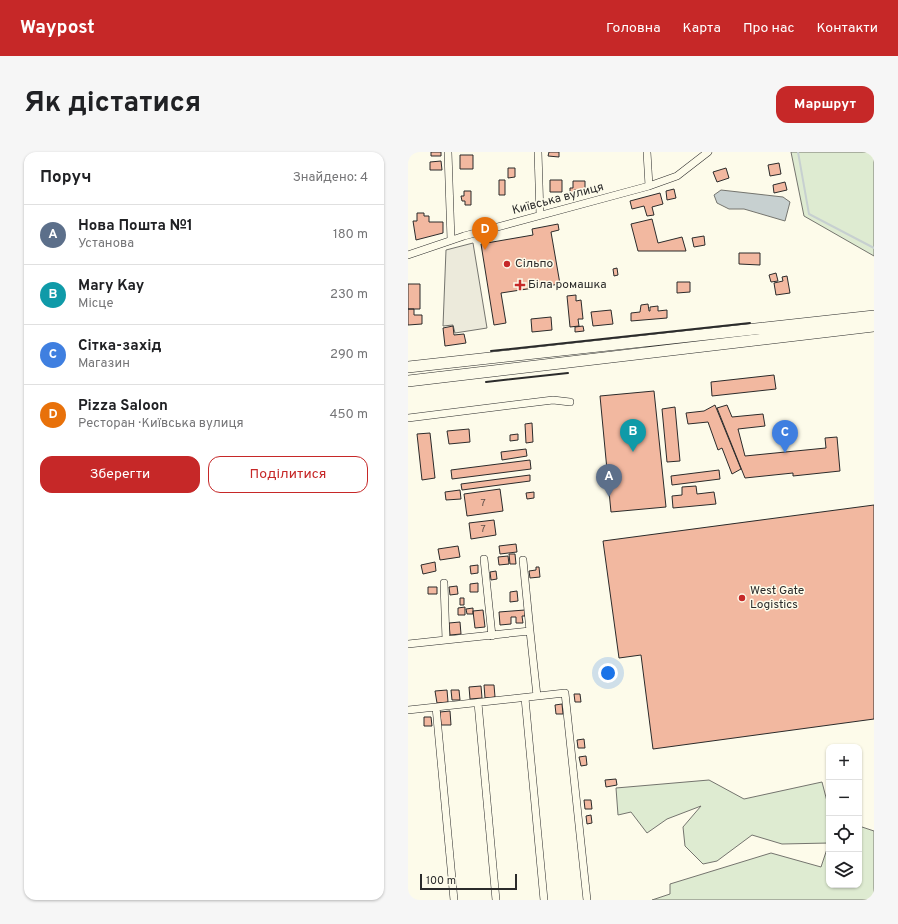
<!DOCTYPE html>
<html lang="uk">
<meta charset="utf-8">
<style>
:root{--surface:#fff;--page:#f6f6f6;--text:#202124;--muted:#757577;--line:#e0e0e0;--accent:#c62828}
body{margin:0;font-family:Overpass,sans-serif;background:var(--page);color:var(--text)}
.controls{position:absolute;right:12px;bottom:12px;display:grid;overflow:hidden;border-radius:8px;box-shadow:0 1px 3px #0004}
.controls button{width:36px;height:36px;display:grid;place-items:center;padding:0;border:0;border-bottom:1px solid var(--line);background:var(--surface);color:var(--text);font:20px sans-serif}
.scale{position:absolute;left:12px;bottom:10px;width:97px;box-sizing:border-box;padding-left:4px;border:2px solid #2b2b2b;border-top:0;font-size:11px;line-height:14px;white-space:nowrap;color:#2b2b2b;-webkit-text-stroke:3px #fdfbea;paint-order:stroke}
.you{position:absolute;left:200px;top:521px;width:14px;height:14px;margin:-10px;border:3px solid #fff;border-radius:50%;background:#1a73e8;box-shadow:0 0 0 6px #1a73e833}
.badge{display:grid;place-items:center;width:26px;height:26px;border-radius:50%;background:var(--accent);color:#fff;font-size:13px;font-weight:700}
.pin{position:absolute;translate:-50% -33px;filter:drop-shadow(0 1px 2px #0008)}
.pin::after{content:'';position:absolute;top:21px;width:14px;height:12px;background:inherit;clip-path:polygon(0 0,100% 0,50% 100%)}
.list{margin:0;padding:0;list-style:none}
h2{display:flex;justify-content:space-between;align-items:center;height:52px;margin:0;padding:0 16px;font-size:17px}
h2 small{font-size:13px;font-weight:400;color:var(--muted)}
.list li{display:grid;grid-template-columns:26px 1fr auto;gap:12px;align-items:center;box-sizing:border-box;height:60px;padding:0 16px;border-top:1px solid var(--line)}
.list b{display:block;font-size:15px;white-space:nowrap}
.list p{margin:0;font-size:13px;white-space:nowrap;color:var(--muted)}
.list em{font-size:13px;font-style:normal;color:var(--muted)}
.actions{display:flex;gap:8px;padding:12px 16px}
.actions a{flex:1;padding:9px 0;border:1px solid var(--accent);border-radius:12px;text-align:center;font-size:14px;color:var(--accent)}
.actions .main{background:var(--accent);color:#fff}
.icon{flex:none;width:22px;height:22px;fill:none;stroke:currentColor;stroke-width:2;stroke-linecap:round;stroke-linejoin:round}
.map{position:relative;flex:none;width:466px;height:748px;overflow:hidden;border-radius:12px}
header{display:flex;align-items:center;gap:24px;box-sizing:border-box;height:56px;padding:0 20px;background:var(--accent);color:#fff}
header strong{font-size:19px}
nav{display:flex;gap:22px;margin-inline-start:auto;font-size:14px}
.intro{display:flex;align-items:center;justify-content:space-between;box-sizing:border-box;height:96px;padding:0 24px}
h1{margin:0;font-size:28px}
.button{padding:10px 18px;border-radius:12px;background:var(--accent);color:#fff;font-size:14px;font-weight:700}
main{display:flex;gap:24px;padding:0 24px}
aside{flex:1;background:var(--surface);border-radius:12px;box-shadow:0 1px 3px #0004}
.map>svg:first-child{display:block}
.green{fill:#deebd1;stroke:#74746e}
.parking{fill:#eceadb;stroke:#74746e}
.water{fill:#c7d0d0;stroke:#74746e}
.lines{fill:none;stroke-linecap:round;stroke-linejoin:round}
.stream{stroke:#c7d0d0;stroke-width:2}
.building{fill:#f2b8a0;stroke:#2b2b2b}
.minor-casing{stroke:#2b2b2b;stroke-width:8}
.highway-casing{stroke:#2b2b2b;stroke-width:12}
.minor{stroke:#fdfbea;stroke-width:7}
.highway{stroke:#fdfbea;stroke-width:11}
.wall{stroke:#2b2b2b;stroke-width:2}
.poi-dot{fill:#c62828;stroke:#fdfbea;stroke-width:1.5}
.labels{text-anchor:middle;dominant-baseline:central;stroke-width:3;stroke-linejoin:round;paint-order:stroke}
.number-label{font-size:10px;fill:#5d4e48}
.street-label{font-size:12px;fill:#2b2b2b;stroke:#fdfbea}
.poi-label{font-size:12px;fill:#2b2b2b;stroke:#fdfbea;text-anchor:start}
</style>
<header>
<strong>Waypost</strong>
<nav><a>Головна</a><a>Карта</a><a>Про нас</a><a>Контакти</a></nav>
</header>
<div class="intro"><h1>Як дістатися</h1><a class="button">Маршрут</a></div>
<main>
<aside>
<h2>Поруч<small>Знайдено: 4</small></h2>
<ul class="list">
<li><span class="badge" style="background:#5c6f8a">A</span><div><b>Нова Пошта №1</b><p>Установа</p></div><em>180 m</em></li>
<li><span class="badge" style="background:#0f9aa8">B</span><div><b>Mary Kay</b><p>Місце</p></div><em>230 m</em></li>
<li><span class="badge" style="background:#3f7fe0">C</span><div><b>Сітка-захід</b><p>Магазин</p></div><em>290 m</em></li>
<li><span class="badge" style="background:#e8710a">D</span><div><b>Pizza Saloon</b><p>Ресторан · Київська вулиця</p></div><em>450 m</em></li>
</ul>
<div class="actions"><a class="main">Зберегти</a><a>Поділитися</a></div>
</aside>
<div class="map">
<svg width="466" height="748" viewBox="0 0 466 748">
<rect width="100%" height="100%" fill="#fdfbea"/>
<!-- green -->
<path class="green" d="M 383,0 L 466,0 L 466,104 L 396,64 Z
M 301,628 L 336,647 L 414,630 L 421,657 L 421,733 L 451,733 L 451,674 L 466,679 L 466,748 L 244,748 L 262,742 L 262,732 L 363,701 L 413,715 L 421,691 L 374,692 L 344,683 L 309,709 L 295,712 L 277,694 L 275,675 L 293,654 L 259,667 L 239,681 L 223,660 L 210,663 L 208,636 Z"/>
<!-- parking -->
<path class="parking" d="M 65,91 L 79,176 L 47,181 L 45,173 L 35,174 L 38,98 Z"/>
<!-- water -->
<path class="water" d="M 313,38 L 375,45 L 382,50 L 377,69 L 336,57 L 321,57 L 309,51 L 306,43 Z"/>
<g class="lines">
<!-- stream -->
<path class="stream" d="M 390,0 L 401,62 L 466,96"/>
</g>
<!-- building -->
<path class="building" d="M 23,0 L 33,0 L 33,4 L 23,4 Z
M 141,0 L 151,0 L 151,5 L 140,4 Z
M 52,3 L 65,3 L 65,17 L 52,17 Z
M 33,9 L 34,18 L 22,18 L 22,10 Z
M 371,11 L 373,22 L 362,24 L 360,13 Z
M 100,16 L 107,16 L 107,25 L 100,26 Z
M 318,16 L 321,26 L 309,30 L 305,20 Z
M 91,28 L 97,28 L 97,43 L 91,43 Z
M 142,28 L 154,28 L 154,40 L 142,40 Z
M 165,29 L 177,29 L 177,38 L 166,38 L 167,45 L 162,45 L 162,36 L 165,36 Z
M 377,30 L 379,38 L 366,41 L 365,33 Z
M 266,37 L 268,46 L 259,48 L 258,39 Z
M 56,39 L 63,39 L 63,53 L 57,53 L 57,49 L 54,49 L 53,44 L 56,44 Z
M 252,41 L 255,52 L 244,55 L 246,63 L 239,64 L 236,54 L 224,57 L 222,49 Z
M 9,61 L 16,61 L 16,64 L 21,64 L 21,70 L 35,70 L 35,81 L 8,88 L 5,69 L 9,69 Z
M 244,67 L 250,91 L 274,85 L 278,99 L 230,99 L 223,72 Z
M 150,72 L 151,78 L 143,80 L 152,132 L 93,141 L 98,171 L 86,173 L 73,92 L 125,83 L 124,77 Z
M 296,84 L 297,93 L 286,95 L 284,86 Z
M 331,101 L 352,101 L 352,113 L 331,112 Z
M 209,116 L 210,123 L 206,124 L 205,117 Z
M 368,121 L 370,129 L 363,130 L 361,123 Z
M 379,124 L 382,141 L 368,143 L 366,131 L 375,129 L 374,125 Z
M 269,130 L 282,130 L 282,140 L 269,141 Z
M 0,132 L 12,132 L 12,157 L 0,157 Z
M 168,143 L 168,149 L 173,148 L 175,167 L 170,167 L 171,174 L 162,175 L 159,144 Z
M 240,152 L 241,159 L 242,159 L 242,155 L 250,154 L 250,159 L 259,158 L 259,166 L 223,169 L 223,161 L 232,160 L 233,153 Z
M 0,157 L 6,157 L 6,163 L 14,163 L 14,172 L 0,173 Z
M 203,158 L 205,172 L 185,174 L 183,160 Z
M 143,165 L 144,178 L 124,180 L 123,167 Z
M 45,174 L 46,183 L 56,182 L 58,191 L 37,194 L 35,176 Z
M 175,174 L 176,179 L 167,180 L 167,175 Z
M 366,223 L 368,237 L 304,244 L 303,230 Z
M 246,239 L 258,355 L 203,360 L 192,244 Z
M 307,253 L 333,317 L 324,322 L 314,296 L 310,298 L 300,270 L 280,272 L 278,261 L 296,259 Z
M 319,253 L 324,265 L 355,262 L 357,274 L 330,277 L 337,304 L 418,296 L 417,286 L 429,285 L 432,319 L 385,324 L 385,321 L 337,326 L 309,256 Z
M 267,255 L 272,309 L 259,310 L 254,257 Z
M 124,271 L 125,290 L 118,291 L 117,272 Z
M 61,277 L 62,290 L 41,292 L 39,279 Z
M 22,281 L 27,326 L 14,328 L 9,282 Z
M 110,282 L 110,288 L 102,289 L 102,283 Z
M 118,297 L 119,304 L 94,308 L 93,300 Z
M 122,308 L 123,317 L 44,327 L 43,318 Z
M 311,318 L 312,327 L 264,333 L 263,324 Z
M 122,323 L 122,329 L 54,338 L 53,332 Z
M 288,334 L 289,342 L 306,340 L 308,352 L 265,356 L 264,344 L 274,343 L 274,335 Z
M 92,337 L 95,359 L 59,364 L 56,342 Z
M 52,338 L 53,347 L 38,348 L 37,340 Z
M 126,340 L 126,346 L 119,347 L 118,341 Z
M 466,353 L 466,567 L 245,597 L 233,503 L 211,506 L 195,389 Z
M 86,368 L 88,383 L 63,387 L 61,371 Z
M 108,392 L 109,400 L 92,402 L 91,394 Z
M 50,394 L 52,405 L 32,408 L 30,397 Z
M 101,402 L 107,402 L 108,412 L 102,412 Z
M 100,404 L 101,412 L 91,413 L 90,405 Z
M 27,410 L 28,419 L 15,422 L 13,413 Z
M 70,413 L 70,421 L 63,422 L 62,414 Z
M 128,415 L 131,415 L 132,425 L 122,426 L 121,419 L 128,418 Z
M 88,419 L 89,427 L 83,428 L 82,420 Z
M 70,431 L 70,440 L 62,440 L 62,432 Z
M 49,434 L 50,442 L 42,443 L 41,435 Z
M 20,435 L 29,435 L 29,442 L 20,442 Z
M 109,439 L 110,449 L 102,450 L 102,440 Z
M 52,446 L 56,446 L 56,453 L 52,453 Z
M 57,455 L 57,463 L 50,463 L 50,456 Z
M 65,456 L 65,462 L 59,462 L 58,457 Z
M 75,458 L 77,475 L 67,476 L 65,459 Z
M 117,458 L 117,464 L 114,464 L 115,471 L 108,471 L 108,465 L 103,465 L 103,472 L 92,473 L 91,460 Z
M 52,470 L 53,482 L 42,483 L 41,471 Z
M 76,533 L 86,533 L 87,545 L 77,546 Z
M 73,534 L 74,546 L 62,547 L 61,535 Z
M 39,538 L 40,550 L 29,551 L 27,539 Z
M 43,538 L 51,538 L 52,548 L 44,548 Z
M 166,542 L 172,542 L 173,550 L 167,550 Z
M 154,552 L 155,562 L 148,562 L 147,553 Z
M 42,559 L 43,573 L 33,573 L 32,560 Z
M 16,565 L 23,565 L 24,574 L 16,574 Z
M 176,587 L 177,596 L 170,596 L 169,588 Z
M 178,604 L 179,613 L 173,614 L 171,605 Z
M 208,627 L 209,633 L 198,635 L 197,628 Z
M 176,648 L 183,648 L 184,657 L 177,657 Z
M 183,663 L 184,671 L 179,672 L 178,664 Z"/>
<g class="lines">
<!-- minor casing -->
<g class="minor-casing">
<path id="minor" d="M 40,0 L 43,88
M 130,0 L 132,63
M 239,0 L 241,34
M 0,103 L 56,84 L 241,34 L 269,24 L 300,0
M 0,266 L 145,248 L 162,250
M 76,407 L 84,484
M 115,408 L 122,479
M 36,431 L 38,488
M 0,492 L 122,479 L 129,544
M 117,546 L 136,748
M 70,551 L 88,748
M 28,555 L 46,748
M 0,558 L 157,541 L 179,748"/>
</g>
<!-- highway casing -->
<g class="highway-casing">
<path id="highway" d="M 0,215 L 466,164
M 0,229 L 466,174"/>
</g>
<!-- minor -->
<use href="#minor" class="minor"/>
<!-- highway -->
<use href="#highway" class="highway"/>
<!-- wall -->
<path class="wall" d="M 83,199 L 342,171
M 78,230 L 160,221"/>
</g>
<!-- markers -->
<g class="poi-dot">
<circle cx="99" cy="112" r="4"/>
<path d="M110 127h4v4h4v4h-4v4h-4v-4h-4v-4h4z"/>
<circle cx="334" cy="446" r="4"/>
</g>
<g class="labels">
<!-- number labels -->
<g class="number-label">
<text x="75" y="351">7</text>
<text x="75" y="377">7</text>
</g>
<!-- street labels -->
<g class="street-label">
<text transform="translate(150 47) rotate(-15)">Київська вулиця</text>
</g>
<!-- poi labels -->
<g class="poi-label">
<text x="107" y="112">Сільпо</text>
<text x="120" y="133">Біла ромашка</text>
<text x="342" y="439">West Gate<tspan x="342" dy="14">Logistics</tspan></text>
</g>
</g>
</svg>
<div class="controls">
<button>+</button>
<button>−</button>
<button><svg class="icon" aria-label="locate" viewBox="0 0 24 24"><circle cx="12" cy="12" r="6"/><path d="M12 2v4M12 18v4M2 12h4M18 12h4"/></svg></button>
<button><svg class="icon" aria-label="layers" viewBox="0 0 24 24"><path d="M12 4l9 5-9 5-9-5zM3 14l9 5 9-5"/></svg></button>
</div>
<div class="scale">100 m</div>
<div class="you"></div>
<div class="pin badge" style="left:201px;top:345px;background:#5c6f8a">A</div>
<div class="pin badge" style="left:225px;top:300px;background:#0f9aa8">B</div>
<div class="pin badge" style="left:377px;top:301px;background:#3f7fe0">C</div>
<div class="pin badge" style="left:77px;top:98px;background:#e8710a">D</div>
</div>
</main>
